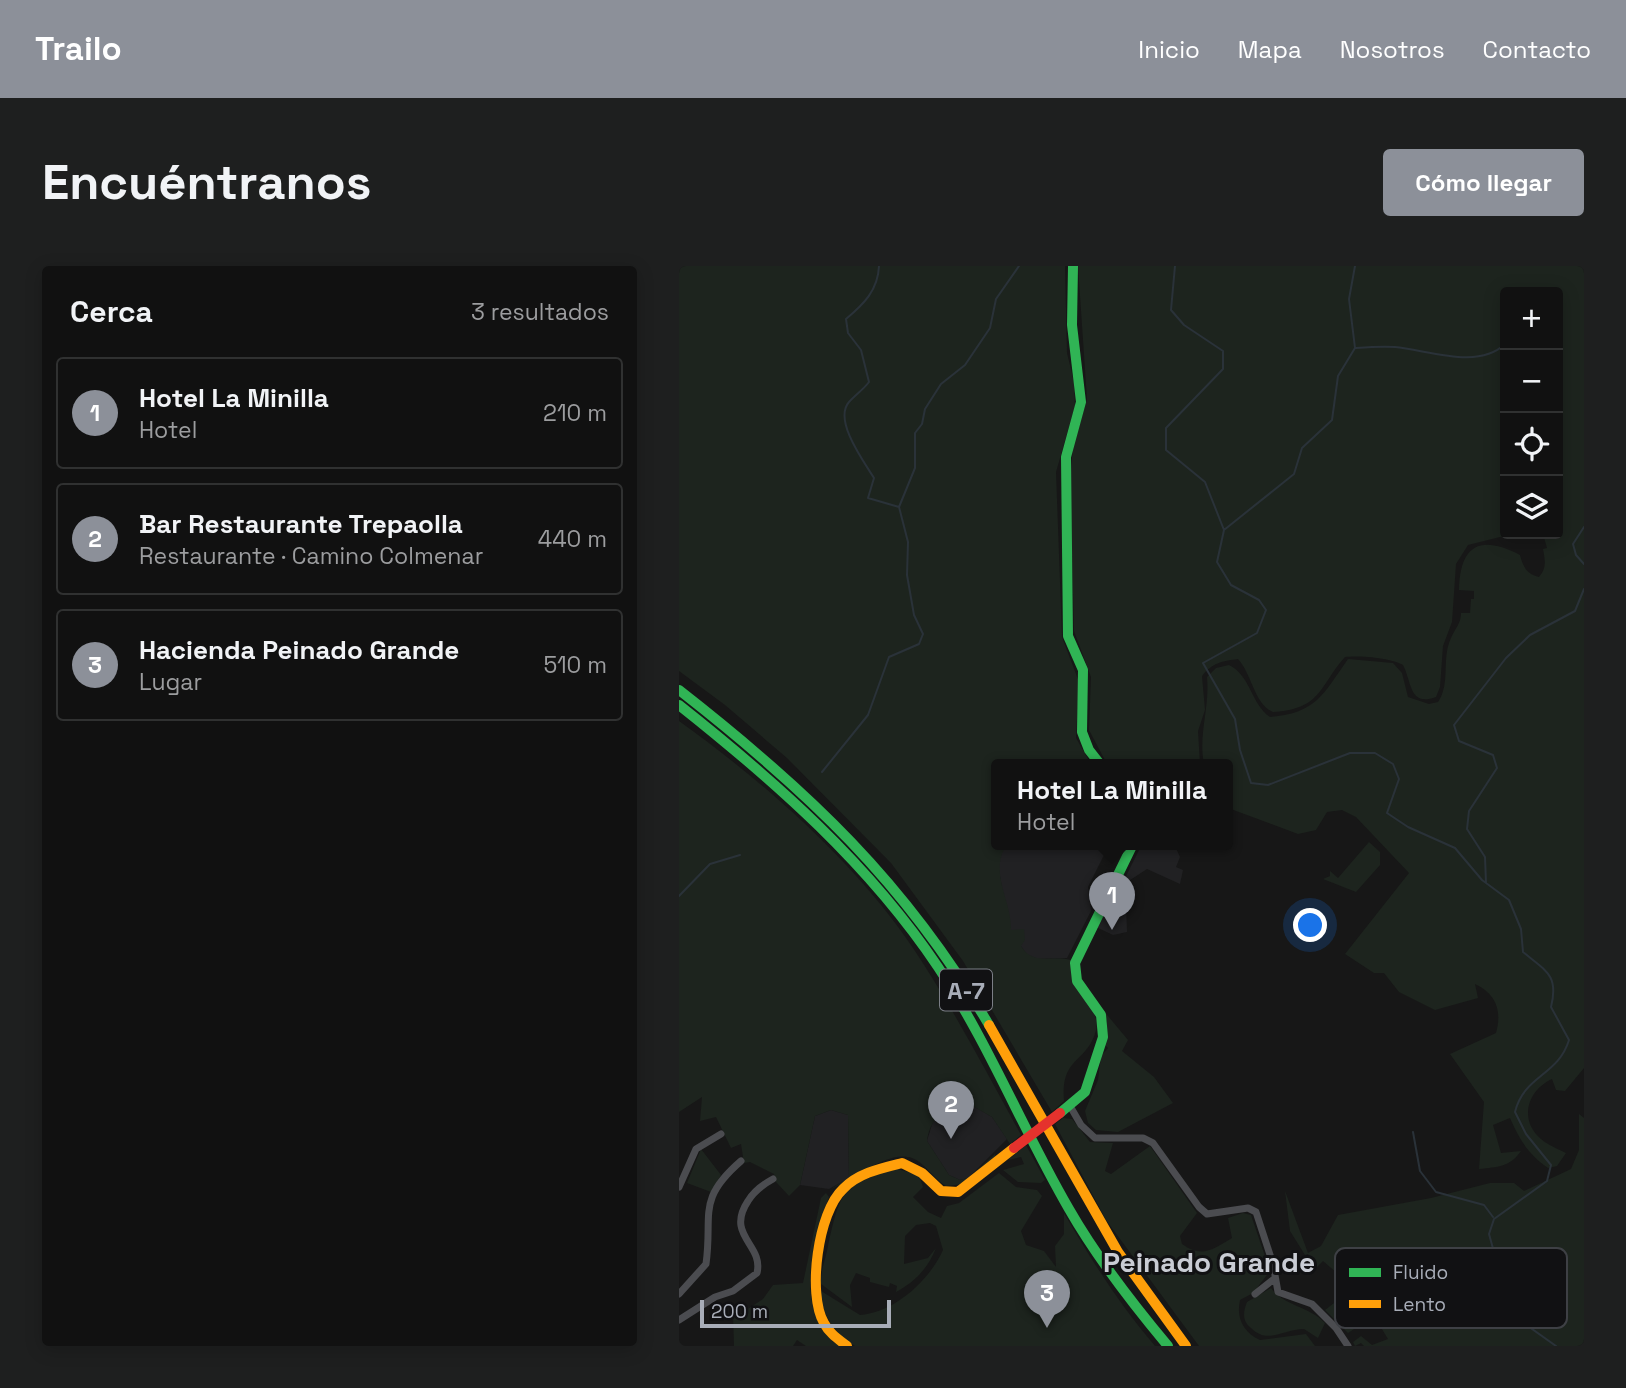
<!DOCTYPE html>
<html lang="es">
<meta charset="utf-8">
<style>
:root{--surface:#111;--page:#1e1f1f;--text:#f1f3f6;--muted:#9c9d9f;--line:#303131;--accent:#8c9099}
body{margin:0;font-family:"Space Grotesk",sans-serif;background:var(--page);color:var(--text)}
.controls{position:absolute;right:21px;top:21px;display:grid;overflow:hidden;border-radius:7px;box-shadow:0 4px 18px #0003}
.controls button{width:63px;height:63px;display:grid;place-items:center;padding:0;border:0;border-bottom:2px solid var(--line);background:var(--surface);color:var(--text);font:35px sans-serif}
.scale{position:absolute;left:21px;bottom:18px;width:191px;box-sizing:border-box;padding-left:7px;border:4px solid #a8adb8;border-top:0;font-size:19px;line-height:24px;white-space:nowrap;color:#a8adb8;-webkit-text-stroke:5px #111113;paint-order:stroke}
.you{position:absolute;left:632px;top:660px;width:24px;height:24px;margin:-18px;border:5px solid #fff;border-radius:50%;background:#1a73e8;box-shadow:0 0 0 10px #1a73e833}
.badge{display:grid;place-items:center;width:46px;height:46px;border-radius:50%;background:var(--accent);color:#fff;font-size:23px;font-weight:700}
.pin{position:absolute;translate:-50% -58px;filter:drop-shadow(0 2px 4px #0008)}
.pin::after{content:'';position:absolute;top:37px;width:24px;height:21px;background:inherit;clip-path:polygon(0 0,100% 0,50% 100%)}
.popup{position:absolute;left:312px;top:493px;width:242px;height:91px;box-sizing:border-box;display:grid;place-content:center;border-radius:7px;background:var(--surface);filter:drop-shadow(0 2px 5px #0005);font-size:23px;white-space:nowrap;color:var(--muted)}
.popup b{font-size:26px;color:var(--text)}
.popup::after{content:'';position:absolute;left:50%;top:100%;margin-left:-14px;border:14px solid transparent;border-top-color:var(--surface)}
.list{margin:0;padding:0;list-style:none}
h2{display:flex;justify-content:space-between;align-items:center;height:91px;margin:0;padding:0 28px;font-size:30px}
h2 small{font-size:23px;font-weight:400;color:var(--muted)}
.list li{display:grid;grid-template-columns:46px 1fr auto;gap:21px;align-items:center;box-sizing:border-box;height:112px;margin:0 14px 14px;padding:0 14px;border:2px solid var(--line);border-radius:7px}
.list b{display:block;font-size:26px;white-space:nowrap}
.list p{margin:0;font-size:23px;white-space:nowrap;color:var(--muted)}
.list em{font-size:23px;font-style:normal;color:var(--muted)}
.icon{flex:none;width:38px;height:38px;fill:none;stroke:currentColor;stroke-width:2;stroke-linecap:round;stroke-linejoin:round}
.map{position:relative;flex:none;width:905px;height:1080px;overflow:hidden;border-radius:7px}
header{display:flex;align-items:center;gap:42px;box-sizing:border-box;height:98px;padding:0 35px;background:var(--accent);color:#fff}
header strong{font-size:33px}
nav{display:flex;gap:38px;margin-inline-start:auto;font-size:24px}
.intro{display:flex;align-items:center;justify-content:space-between;box-sizing:border-box;height:168px;padding:0 42px}
h1{margin:0;font-size:49px}
.button{padding:18px 32px;border-radius:7px;background:var(--accent);color:#fff;font-size:24px;font-weight:700}
main{display:flex;gap:42px;padding:0 42px}
aside{flex:1;background:var(--surface);border-radius:7px;box-shadow:0 4px 18px #0003}
.map>svg:first-child{display:block}
.built{fill:#212123}
.green{fill:#1d241e}
.lines{fill:none;stroke-linecap:round;stroke-linejoin:round}
.stream{stroke:#2a3239;stroke-width:2}
.street{stroke:#4b4c50;stroke-width:7}
.fast{stroke:#30b455;stroke-width:10}
.slow{stroke:#ff9f0a;stroke-width:10}
.jam-bridge{stroke:#e5322d;stroke-width:10}
.labels{text-anchor:middle;dominant-baseline:central;stroke-width:6;stroke-linejoin:round;paint-order:stroke}
.shield{fill:#111113;stroke:#7b7e86;stroke-width:2}
.shield-label{font-size:24px;font-weight:bold;fill:#a8adb8}
.neighbourhood-label{font-size:28px;font-weight:bold;fill:#c9ccd4;stroke:#111113}
.key{fill:#111113;stroke:#3e4045;stroke-width:2}
.key-label{font-size:19px;fill:#a8adb8}
</style>
<header>
<strong>Trailo</strong>
<nav><a>Inicio</a><a>Mapa</a><a>Nosotros</a><a>Contacto</a></nav>
</header>
<div class="intro"><h1>Encuéntranos</h1><a class="button">Cómo llegar</a></div>
<main>
<aside>
<h2>Cerca<small>3 resultados</small></h2>
<ul class="list">
<li><span class="badge">1</span><div><b>Hotel La Minilla</b><p>Hotel</p></div><em>210 m</em></li>
<li><span class="badge">2</span><div><b>Bar Restaurante Trepaolla</b><p>Restaurante · Camino Colmenar</p></div><em>440 m</em></li>
<li><span class="badge">3</span><div><b>Hacienda Peinado Grande</b><p>Lugar</p></div><em>510 m</em></li>
</ul>
</aside>
<div class="map">
<svg width="905" height="1080" viewBox="0 0 905 1080">
<rect width="100%" height="100%" fill="#171717"/>
<!-- built -->
<path class="built" d="M 328,578 L 439,578 L 425,589 L 409,621 L 412,645 L 388,692 L 359,693 L 348,689 L 331,664 L 319,600 L 320,590 Z
M 463,578 L 495,578 L 501,591 L 497,601 L 504,604 L 501,618 L 468,603 L 442,620 Z
M 447,635 L 448,666 L 434,669 L 417,661 L 429,641 Z
M 286,835 L 313,851 L 328,873 L 289,912 L 281,914 L 270,909 L 248,875 L 254,855 L 269,842 Z
M 152,844 L 169,849 L 170,912 L 150,923 L 121,919 L 136,850 Z"/>
<!-- green -->
<path class="green" d="M 0,0 L 386,0 L 388,87 L 395,116 L 396,140 L 377,206 L 383,371 L 400,416 L 397,472 L 412,498 L 318,498 L 318,578 L 328,578 C 309,607 333,634 332,664 L 345,663 L 346,674 L 342,680 C 354,700 373,689 392,694 C 391,723 422,741 417,764 C 409,797 381,790 385,835 L 373,846 L 284,695 L 212,597 L 108,492 L 46,439 L 0,405 Z
M 399,0 L 905,0 L 905,802 L 886,825 L 877,824 L 873,813 C 849,824 839,853 862,873 C 869,879 879,883 887,887 L 878,900 L 869,902 C 849,888 840,873 831,852 L 814,859 L 822,887 L 842,885 C 831,901 819,901 800,903 L 805,836 L 771,788 L 817,767 C 823,746 818,728 796,718 L 799,732 L 756,744 L 720,726 L 705,707 L 695,707 L 666,688 L 730,607 L 677,551 L 663,544 L 648,546 L 637,564 L 619,568 L 549,542 L 548,498 L 525,498 C 519,469 531,441 528,411 L 537,402 L 550,399 C 572,410 572,438 591,451 C 638,447 644,428 669,393 L 714,397 L 723,407 L 729,431 L 750,438 L 759,436 C 772,417 762,393 772,372 C 776,362 782,358 782,347 L 791,347 L 792,333 L 795,333 L 795,325 L 780,324 C 781,279 801,268 841,289 C 844,301 848,308 860,311 C 868,302 866,294 864,283 L 868,282 L 864,268 L 879,268 L 879,26 L 826,26 L 826,268 L 833,268 L 789,279 L 777,298 L 773,356 L 764,380 L 761,421 L 757,431 C 730,441 733,416 724,399 C 714,392 679,389 666,391 C 640,420 643,443 594,446 C 575,438 573,408 559,393 C 543,395 533,397 523,410 L 526,444 L 519,465 L 521,498 L 428,498 L 410,464 L 412,411 L 395,365 L 391,213 L 394,181 L 408,133 Z
M 0,455 C 85,516 177,596 236,685 C 275,744 308,807 342,869 L 331,878 L 313,851 L 285,835 C 265,843 251,852 248,875 L 270,909 L 281,914 L 289,912 L 316,888 L 317,891 L 285,918 L 267,920 C 255,913 245,896 233,892 C 209,883 172,915 152,923 L 170,911 L 169,849 L 152,844 L 136,850 L 121,919 L 110,930 L 97,916 L 95,908 L 71,896 L 65,897 L 62,878 L 52,882 L 37,851 L 21,855 L 23,831 L 0,846 Z
M 690,576 L 701,586 L 701,599 L 677,626 L 644,613 L 651,610 L 651,605 L 659,612 Z
M 424,744 L 449,774 L 443,785 L 475,811 L 494,837 L 439,866 L 417,864 L 409,857 L 406,845 L 419,814 L 422,790 L 429,782 L 426,779 L 428,756 Z
M 900,848 L 905,852 L 905,1080 L 685,1080 L 682,1077 L 676,1080 L 674,1076 L 682,1070 L 693,1079 L 709,1073 L 695,1050 L 669,1067 L 646,1044 L 668,1027 L 657,1018 L 667,1010 L 661,1005 L 658,1007 L 644,995 L 638,1001 L 629,988 L 626,989 L 611,965 L 606,925 L 629,987 L 642,980 L 659,949 L 752,932 L 811,917 L 835,917 L 845,925 L 892,903 L 900,884 Z
M 384,852 L 393,853 L 411,876 L 434,877 L 426,905 L 432,908 L 471,880 L 518,947 L 501,970 L 503,978 C 523,992 533,984 553,972 L 549,952 L 564,947 L 572,949 L 591,1005 L 574,1027 L 561,1034 C 557,1052 564,1066 581,1074 L 627,1068 L 636,1080 L 520,1080 L 427,954 L 376,858 Z
M 347,879 L 366,914 L 362,917 L 339,916 L 324,904 L 345,898 L 342,891 L 329,894 Z
M 22,883 L 42,909 L 32,926 L 8,917 Z
M 218,903 L 240,909 L 244,921 L 234,931 L 249,946 L 262,952 L 268,940 L 280,937 L 320,907 L 337,921 L 358,924 L 363,930 L 342,965 L 347,979 L 365,985 L 377,1001 L 376,980 L 385,968 L 385,947 C 412,994 441,1039 476,1080 L 176,1080 C 154,1067 146,1051 140,1028 L 142,1025 L 181,1049 C 213,1047 249,1017 264,984 L 257,960 L 251,957 L 237,959 L 226,970 L 225,998 L 249,992 L 257,982 C 249,1002 236,1016 217,1026 L 218,1020 L 211,1017 L 210,1021 L 191,1016 L 191,1012 L 177,1007 L 171,1019 L 173,1041 L 142,1018 C 141,1005 147,993 149,980 C 161,927 162,918 218,903 Z
M 147,927 L 150,931 C 133,976 114,1047 160,1080 L 127,1080 L 118,1074 L 114,1080 L 55,1080 L 54,1048 L 58,1050 L 84,1033 L 94,1019 L 124,1017 L 142,932 Z
M 592,1022 C 605,1040 630,1040 646,1057 L 639,1072 L 625,1063 C 604,1063 589,1079 572,1062 C 563,1055 564,1046 568,1036 Z"/>
<g class="lines">
<!-- stream -->
<path class="stream" d="M 496,0 L 492,44 L 505,59 L 544,85 L 544,103 L 487,162 L 487,184 L 526,216 L 545,264 L 538,296 L 552,319 L 580,334 L 587,344 L 578,367 L 524,397 L 556,453 L 561,484 L 572,517 L 589,519 L 671,487 L 696,487 L 714,498 L 720,513 L 708,547 L 729,561 L 776,582 L 803,614 L 830,634 L 842,663 L 844,686 C 867,705 880,709 872,741 L 890,774 C 879,810 845,809 836,846 L 847,868 L 872,899 L 868,915 L 815,953 L 810,968 L 818,997 L 791,1024 L 801,1045 L 832,1048 L 877,1080
M 677,82 C 690,81 703,80 716,81 C 749,84 799,104 826,78
M 220,241 L 236,202 L 236,167 L 243,158 L 246,143 L 262,118 L 286,99 L 311,62 L 317,33 L 340,0
M 905,261 L 894,278 L 897,289 L 905,298
M 545,264 L 615,208 L 623,182 L 653,154 L 659,110 L 676,82 L 670,33 L 676,0
M 143,506 L 189,449 L 210,391 L 240,378 L 244,368 L 235,349 L 228,309 L 229,276 L 220,241 L 189,232 L 195,212 C 185,196 154,154 170,136 C 176,129 184,124 190,116 L 182,84 L 169,67 L 167,53 C 185,38 199,24 200,0
M 807,617 L 806,591 L 788,563 L 790,545 L 818,502 L 814,489 L 780,475 L 775,459 L 827,392 L 851,369 L 896,345 L 905,323
M 0,630 L 31,598 L 61,589
M 734,866 L 741,905 L 757,926 L 805,939 L 814,951"/>
<!-- street -->
<path class="street" d="M 391,840 L 402,859 L 416,872 L 464,872 L 474,877 L 520,941 L 528,948 L 569,942 L 577,946 L 594,998 L 599,1026 L 633,1038 L 657,1062 L 669,1080
M 0,921 L 17,883 L 42,868
M 0,1028 L 27,998 C 34,948 17,934 62,895
M 576,1028 L 595,1013
M 0,1054 L 36,1031 L 54,1025 L 78,1007 C 85,978 46,970 69,935 C 75,925 83,919 94,913"/>
<!-- fast -->
<path class="fast" d="M 394,0 L 393,59 L 402,136 L 387,191 L 389,370 L 404,404 L 403,466 L 410,484 L 421,498
M 0,424 C 128,524 227,617 310,759
M 0,439 C 97,516 190,598 259,701 C 310,778 344,864 390,943 C 418,992 453,1037 489,1080
M 381,847 L 406,826 L 424,771 L 422,749 L 398,715 L 396,697 L 454,578"/>
<!-- slow -->
<path class="slow" d="M 310,759 L 439,986 L 507,1080
M 168,1080 C 159,1073 150,1067 145,1057 C 128,1028 139,946 164,923 C 179,907 203,902 223,897 L 243,907 L 262,925 L 279,926 L 335,882"/>
<!-- jam-bridge -->
<path class="jam-bridge" d="M 335,882 L 381,847"/>
</g>
<g class="labels">
<!-- shield labels -->
<rect class="shield" x="261" y="703.5" width="52" height="41" rx="5"/>
<g class="shield-label">
<text x="287" y="724">A-7</text>
</g>
<!-- neighbourhood labels -->
<g class="neighbourhood-label">
<text x="530" y="996">Peinado Grande</text>
</g>
</g>
<!-- legend -->
<rect x="656" y="982" width="232" height="80" rx="10" class="key"/>
<rect x="670" y="1002" width="32" height="9" fill="#30b455"/>
<rect x="670" y="1034" width="32" height="8" fill="#ff9f0a"/>
<g class="key-label">
<text x="714" y="1013">Fluido</text>
<text x="714" y="1045">Lento</text>
</g>
</svg>
<div class="controls">
<button>+</button>
<button>−</button>
<button><svg class="icon" aria-label="locate" viewBox="0 0 24 24"><circle cx="12" cy="12" r="6"/><path d="M12 2v4M12 18v4M2 12h4M18 12h4"/></svg></button>
<button><svg class="icon" aria-label="layers" viewBox="0 0 24 24"><path d="M12 4l9 5-9 5-9-5zM3 14l9 5 9-5"/></svg></button>
</div>
<div class="scale">200 m</div>
<div class="you"></div>
<div class="pin badge" style="left:433px;top:664px">1</div>
<div class="popup"><b>Hotel La Minilla</b>Hotel</div>
<div class="pin badge" style="left:272px;top:873px">2</div>
<div class="pin badge" style="left:368px;top:1062px">3</div>
</div>
</main>
